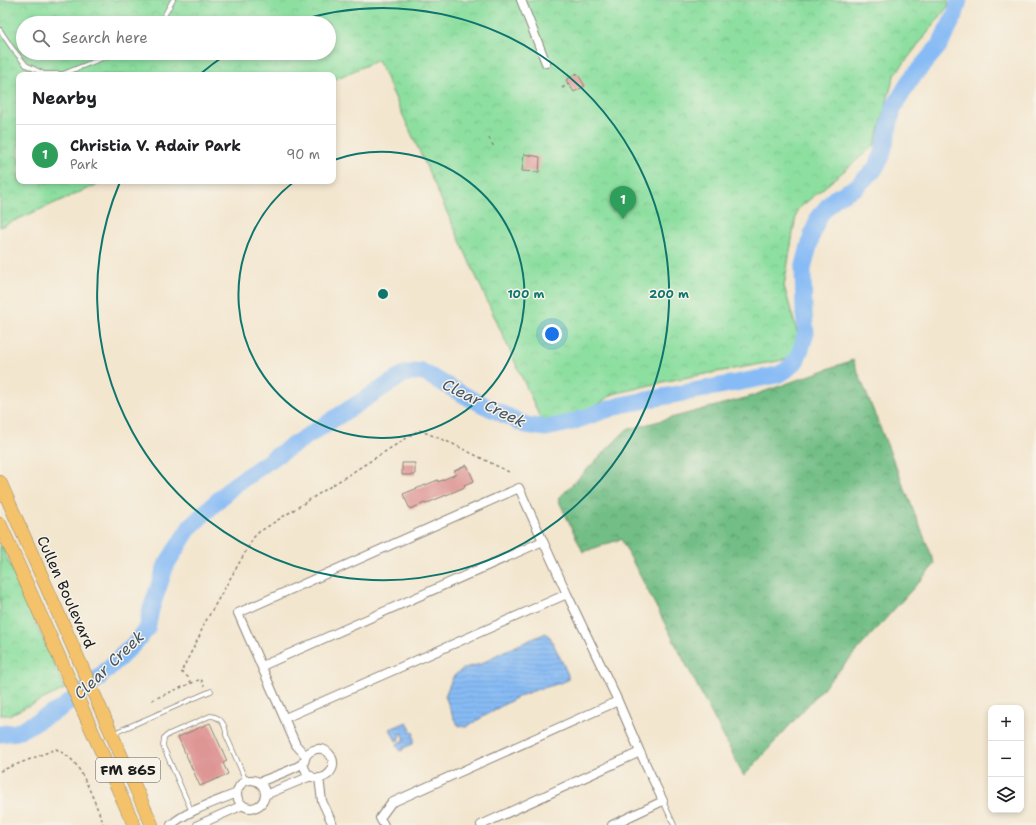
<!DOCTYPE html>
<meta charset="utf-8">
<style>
:root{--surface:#fff;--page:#f2f2f2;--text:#202124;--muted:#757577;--line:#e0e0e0;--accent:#0b8043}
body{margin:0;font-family:"Shantell Sans",sans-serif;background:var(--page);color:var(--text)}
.controls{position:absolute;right:12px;bottom:12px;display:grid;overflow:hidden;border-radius:8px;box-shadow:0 2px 6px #0003}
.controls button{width:36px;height:36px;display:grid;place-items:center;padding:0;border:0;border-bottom:1px solid var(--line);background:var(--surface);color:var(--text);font:20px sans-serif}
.you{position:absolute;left:552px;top:334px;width:14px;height:14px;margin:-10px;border:3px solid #fff;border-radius:50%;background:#1a73e8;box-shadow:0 0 0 6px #1a73e833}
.badge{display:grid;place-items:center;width:26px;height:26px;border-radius:50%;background:var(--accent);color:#fff;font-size:13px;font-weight:700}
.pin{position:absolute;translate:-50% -33px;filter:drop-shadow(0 1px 2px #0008)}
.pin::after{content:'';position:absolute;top:21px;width:14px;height:12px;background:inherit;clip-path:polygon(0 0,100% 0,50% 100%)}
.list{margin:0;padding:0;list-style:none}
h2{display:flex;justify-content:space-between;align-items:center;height:52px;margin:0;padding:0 16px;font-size:17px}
h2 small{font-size:13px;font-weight:400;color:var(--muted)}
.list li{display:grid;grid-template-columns:26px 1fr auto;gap:12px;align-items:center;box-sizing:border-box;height:60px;padding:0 16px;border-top:1px solid var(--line)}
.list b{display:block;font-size:15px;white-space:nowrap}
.list p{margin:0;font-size:13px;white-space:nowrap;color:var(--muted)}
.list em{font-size:13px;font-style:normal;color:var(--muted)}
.icon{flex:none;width:22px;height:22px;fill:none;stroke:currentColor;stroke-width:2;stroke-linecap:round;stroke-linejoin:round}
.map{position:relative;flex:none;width:1036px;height:825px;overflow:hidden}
.search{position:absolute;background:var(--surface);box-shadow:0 2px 6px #0003;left:16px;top:16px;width:320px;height:44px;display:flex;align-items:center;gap:10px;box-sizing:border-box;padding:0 14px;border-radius:22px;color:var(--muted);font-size:15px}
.panel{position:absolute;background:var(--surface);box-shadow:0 2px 6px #0003;left:16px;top:72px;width:320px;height:112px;border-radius:8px}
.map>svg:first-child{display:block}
.forest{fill:url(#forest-crowns);stroke:#476d51}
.park{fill:url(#park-crowns);stroke:#547e5e;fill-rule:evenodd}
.water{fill:url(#water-rules);stroke:#526c88}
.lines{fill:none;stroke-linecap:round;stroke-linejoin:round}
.river{stroke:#87bbf5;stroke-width:17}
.building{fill:#de9694}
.lane-casing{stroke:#888176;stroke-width:5.5}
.street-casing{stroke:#888176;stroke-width:10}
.primary-casing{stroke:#888176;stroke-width:14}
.path{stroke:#888176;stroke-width:1.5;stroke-dasharray:3 3;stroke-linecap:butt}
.lane{stroke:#fff;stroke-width:4}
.street{stroke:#fff;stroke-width:8}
.primary{stroke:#f3c26a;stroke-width:13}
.ring{fill:none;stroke:#0f766e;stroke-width:2}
.labels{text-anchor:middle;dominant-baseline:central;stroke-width:3;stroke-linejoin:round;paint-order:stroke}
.shield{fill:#f7f3e8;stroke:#5e5c59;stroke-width:1}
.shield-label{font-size:14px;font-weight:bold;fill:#1c1c1c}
.street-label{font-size:15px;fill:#1c1c1c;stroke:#f7f3e8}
.water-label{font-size:16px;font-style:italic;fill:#415468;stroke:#f7f3e8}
.centre{fill:#0f766e;stroke:#f7f3e8;stroke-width:2}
.ring-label{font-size:12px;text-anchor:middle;font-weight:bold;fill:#0f766e;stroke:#f7f3e8;stroke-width:3;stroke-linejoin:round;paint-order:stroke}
</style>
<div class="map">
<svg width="1036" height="825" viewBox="0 0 1036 825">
<defs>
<pattern id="forest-crowns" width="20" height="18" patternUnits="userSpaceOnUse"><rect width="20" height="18" fill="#72be86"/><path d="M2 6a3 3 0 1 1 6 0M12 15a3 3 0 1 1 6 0" fill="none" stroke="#5d9a6d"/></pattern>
<pattern id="park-crowns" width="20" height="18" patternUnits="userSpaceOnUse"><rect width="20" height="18" fill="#8ddfa0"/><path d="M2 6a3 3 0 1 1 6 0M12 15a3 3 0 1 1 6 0" fill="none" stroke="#79bf89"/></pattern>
<pattern id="water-rules" width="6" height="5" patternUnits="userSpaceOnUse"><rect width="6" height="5" fill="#87bbf5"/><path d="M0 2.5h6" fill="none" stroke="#74a0d1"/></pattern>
</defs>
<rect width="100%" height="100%" fill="#f7f3e8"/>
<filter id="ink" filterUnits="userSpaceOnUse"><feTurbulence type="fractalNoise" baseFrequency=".025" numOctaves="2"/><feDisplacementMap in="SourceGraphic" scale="8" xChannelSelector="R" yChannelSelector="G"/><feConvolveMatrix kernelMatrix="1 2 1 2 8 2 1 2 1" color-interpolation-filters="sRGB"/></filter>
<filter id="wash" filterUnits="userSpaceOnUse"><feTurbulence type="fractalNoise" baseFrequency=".012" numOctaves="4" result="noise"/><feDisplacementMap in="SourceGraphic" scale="16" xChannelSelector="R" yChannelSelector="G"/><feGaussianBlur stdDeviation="0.9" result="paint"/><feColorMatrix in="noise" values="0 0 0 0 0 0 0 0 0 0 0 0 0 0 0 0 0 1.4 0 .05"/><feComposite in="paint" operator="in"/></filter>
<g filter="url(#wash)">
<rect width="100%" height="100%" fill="#f3e6cf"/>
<!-- forest -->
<path class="forest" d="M 853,360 L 935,564 L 744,776 L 621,539 L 583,552 L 558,499 L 626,430 L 749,397 Z"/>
<!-- park -->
<path class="park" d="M 0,0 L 948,0 L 949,5 L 894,76 L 875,145 L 797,210 L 784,286 L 798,335 L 794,358 L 667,381 L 613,394 L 583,415 L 544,426 L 378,60 L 333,80 L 333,75 L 19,75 L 19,181 L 105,181 L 0,227 ZM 23,23 L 329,23 L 329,53 L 23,53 Z
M 0,542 L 65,689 L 9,715 L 0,715 Z"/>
<!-- water -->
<path class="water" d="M 546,633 L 550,637 L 564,666 L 568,675 L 568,680 C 551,687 534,689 518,697 C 500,706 483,717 466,727 L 459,726 L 454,719 L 445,696 L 453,677 L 460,671 L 468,667 L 481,664 L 500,653 Z
M 407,722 L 411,729 L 410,730 L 411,732 L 413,732 L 414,735 L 413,736 L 414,739 L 413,744 L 403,748 L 403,750 L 400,751 L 397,744 L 405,739 L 402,733 L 399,734 L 400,737 L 398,738 L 399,740 L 396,741 L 390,729 Z"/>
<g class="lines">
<!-- river -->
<path class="river" d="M 0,734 L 17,732 L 60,709 L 87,689 L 135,643 L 147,629 L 151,609 L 166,565 L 190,527 L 233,486 L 276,456 L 404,374 L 421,371 L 473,400 L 526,425 L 546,428 L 569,423 L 621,405 L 777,375 L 785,371 L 796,361 L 801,349 L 806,333 L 804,313 L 803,269 L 812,235 L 819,216 L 835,198 L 856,187 L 874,170 L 882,156 L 893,109 L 910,80 L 939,46 L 955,15 L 959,0"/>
</g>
<g id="blocks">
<!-- building -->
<path class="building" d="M 577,73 L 585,86 L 574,92 L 566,80 Z
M 524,154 L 540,157 L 539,172 L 522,171 Z
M 402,463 L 415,463 L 415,475 L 402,475 Z
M 467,465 L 474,481 L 464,485 L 465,487 L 458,490 L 425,504 L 425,503 L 410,509 L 403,494 L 438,480 L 438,482 L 456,474 L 454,471 Z
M 210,723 L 227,761 L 223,763 L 228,774 L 200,786 L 178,737 Z"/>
</g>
</g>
<g filter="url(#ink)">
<use href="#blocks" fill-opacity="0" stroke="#888176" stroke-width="1"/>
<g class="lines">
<!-- lane casing -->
<g class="lane-casing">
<path id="lane" d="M 160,23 L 173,0
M 0,30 L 12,48 L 26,65 L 44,74 L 63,74 L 115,53
M 114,733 L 211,691
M 663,801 L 674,825
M 192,812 L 163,746 L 164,738 L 169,734 L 210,716 C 220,716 226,725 226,735 L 246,781"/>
</g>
<!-- street casing -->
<g class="street-casing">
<path id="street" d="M 521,0 L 546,63
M 567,594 L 618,701
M 262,666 L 543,541
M 285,718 L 567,594 L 519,488 L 238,613 L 296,745 L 306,756
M 319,778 L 322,801 L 333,825
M237 794a14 14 0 1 1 28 0a14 14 0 1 1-28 0Z
M 259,782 C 267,779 299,768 304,762 C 305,761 305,758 306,756 C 309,751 316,748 322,749 C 326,750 329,753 331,756 C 342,776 307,791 303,762
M 265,795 L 311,776
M 171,825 C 186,811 218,801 237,793
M 198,825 L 243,805
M 384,825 L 380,818 L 391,803 L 618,701 L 640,752 L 663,801 L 612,825
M 481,825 L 640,752"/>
</g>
<!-- primary casing -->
<g class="primary-casing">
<path id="primary" d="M 0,482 L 152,825
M 0,524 L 134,825"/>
</g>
<!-- path -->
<path class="path" d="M 562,88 L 569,84
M 489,138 L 494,147
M 191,683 L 188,677 L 181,672 L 200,635 L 203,626 L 254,537 L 259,532 L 419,430 L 453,444 L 509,472
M 152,700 L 201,679 L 204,686
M 0,771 L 56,749 C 61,752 67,755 72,760 C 84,772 97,808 104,825"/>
<!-- lane -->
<use href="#lane" class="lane"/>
<!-- street -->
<use href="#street" class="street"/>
<!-- primary -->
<use href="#primary" class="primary"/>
</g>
</g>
<!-- distance rings -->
<g class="ring">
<path d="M334 160A143 143 0 1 1 295 181"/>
<path d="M199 75A286 286 0 0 1 227 54M292 23A286 286 0 1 1 120 182"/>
</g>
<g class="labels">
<!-- shield labels -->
<rect class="shield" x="96" y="758" width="64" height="24" rx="3"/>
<g class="shield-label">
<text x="128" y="770">FM 865</text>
</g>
<!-- street labels -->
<g class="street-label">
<text transform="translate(66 592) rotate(66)">Cullen Boulevard</text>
</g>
<!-- water labels -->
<g class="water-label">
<text transform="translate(484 403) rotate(26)">Clear Creek</text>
<text transform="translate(109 665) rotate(-44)">Clear Creek</text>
</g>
</g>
<circle cx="383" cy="294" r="6" class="centre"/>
<g class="ring-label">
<text x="526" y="298">100 m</text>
<text x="669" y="298">200 m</text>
</g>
</svg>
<div class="controls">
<button>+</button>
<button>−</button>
<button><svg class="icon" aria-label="layers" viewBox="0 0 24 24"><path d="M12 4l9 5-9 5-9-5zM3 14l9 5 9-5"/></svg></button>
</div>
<div class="you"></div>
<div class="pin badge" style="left:623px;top:219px;background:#2e9e5b">1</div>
<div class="search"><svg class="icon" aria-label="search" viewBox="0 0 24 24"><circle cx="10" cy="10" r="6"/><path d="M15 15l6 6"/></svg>Search here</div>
<section class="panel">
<h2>Nearby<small></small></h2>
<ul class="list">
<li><span class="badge" style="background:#2e9e5b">1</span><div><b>Christia V. Adair Park</b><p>Park</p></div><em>90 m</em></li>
</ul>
</section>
</div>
